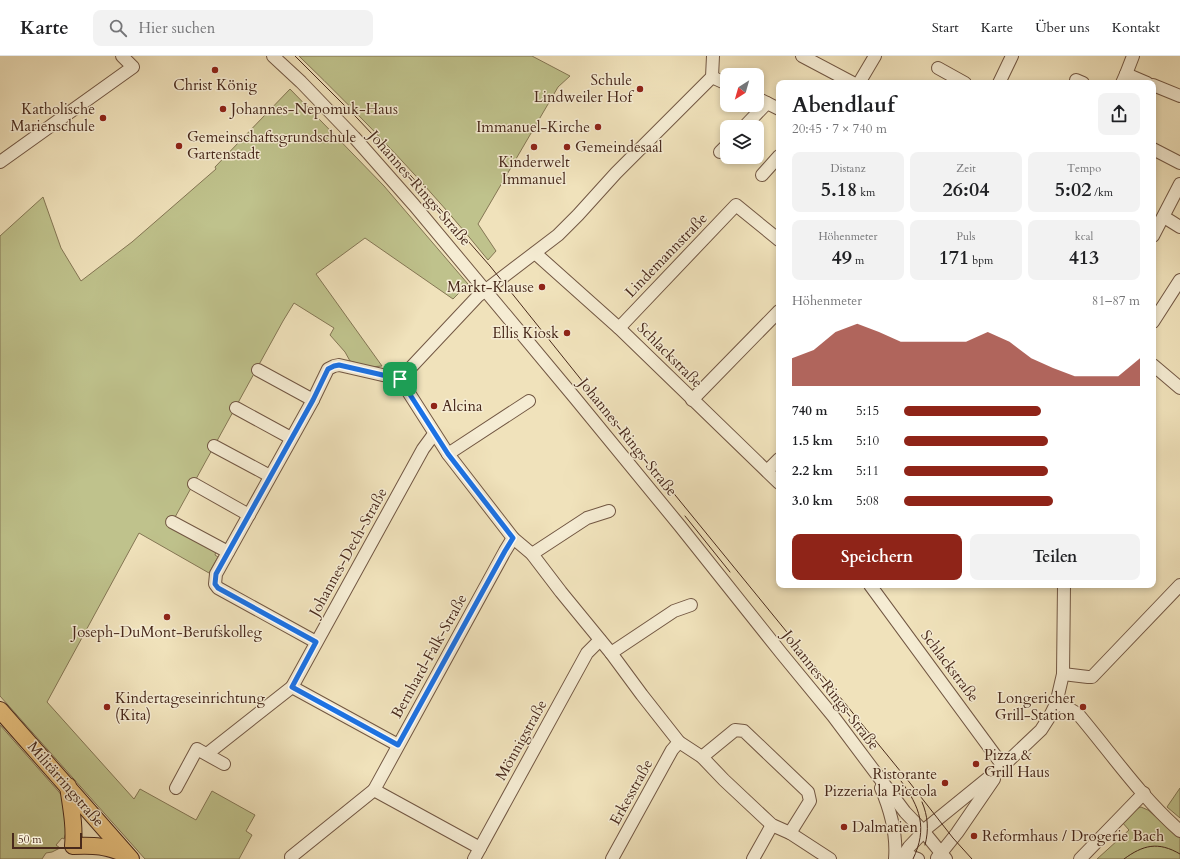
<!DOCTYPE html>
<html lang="de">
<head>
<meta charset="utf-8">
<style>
	:root { --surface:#fff; --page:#f2f2f2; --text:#202124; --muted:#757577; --line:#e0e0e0; --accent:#8f2418 }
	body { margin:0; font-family:Cardo,serif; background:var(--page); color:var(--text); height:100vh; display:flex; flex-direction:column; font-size:15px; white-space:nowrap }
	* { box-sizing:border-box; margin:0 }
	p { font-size:13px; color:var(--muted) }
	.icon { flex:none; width:22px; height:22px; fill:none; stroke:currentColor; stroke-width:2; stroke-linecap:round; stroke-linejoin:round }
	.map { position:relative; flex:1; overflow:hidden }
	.details { position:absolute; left:776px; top:24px; width:380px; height:508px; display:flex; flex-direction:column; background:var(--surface); border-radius:8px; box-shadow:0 2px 6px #0003 }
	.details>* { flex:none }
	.needle { width:26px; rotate:217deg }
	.controls { position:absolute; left:720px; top:12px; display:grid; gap:8px }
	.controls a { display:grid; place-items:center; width:44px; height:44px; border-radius:8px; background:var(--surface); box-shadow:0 2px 6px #0003; font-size:20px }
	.scale { position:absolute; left:12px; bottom:10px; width:70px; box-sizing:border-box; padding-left:4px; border:2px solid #48291b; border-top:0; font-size:11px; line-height:14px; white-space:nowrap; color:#48291b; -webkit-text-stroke:3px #f5ecd3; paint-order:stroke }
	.pin { position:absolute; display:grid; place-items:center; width:34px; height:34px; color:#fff; margin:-17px; border-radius:8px; box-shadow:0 2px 6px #0006 }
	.round { display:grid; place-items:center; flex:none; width:42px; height:42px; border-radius:8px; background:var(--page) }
	.headline { display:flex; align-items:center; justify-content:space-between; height:68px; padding:0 16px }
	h1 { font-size:22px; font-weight:700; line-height:30px }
	.figures { display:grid; grid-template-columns:repeat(3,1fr); gap:6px; height:68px; padding:4px 16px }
	.figures div { display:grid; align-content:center; border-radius:8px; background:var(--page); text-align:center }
	.figures b { font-size:20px; font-weight:700 }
	.figures small { font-size:11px; font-weight:400 }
	.figures p { font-size:11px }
	.chart { height:112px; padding:8px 16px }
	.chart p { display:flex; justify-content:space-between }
	.chart svg { width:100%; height:72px; margin-top:4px; fill:var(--accent); opacity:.7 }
	.action { display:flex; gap:8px; margin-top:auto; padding:8px 16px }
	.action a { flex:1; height:46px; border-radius:8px; background:var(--accent); color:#fff; font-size:16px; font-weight:700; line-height:46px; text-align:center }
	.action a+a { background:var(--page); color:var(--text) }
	ul { padding:0 16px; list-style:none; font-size:13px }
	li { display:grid; grid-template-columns:64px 48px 1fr; align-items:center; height:30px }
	li i { height:10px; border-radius:5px; background:var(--accent) }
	header { display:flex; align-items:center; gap:24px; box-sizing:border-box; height:56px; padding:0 20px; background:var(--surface); border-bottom:1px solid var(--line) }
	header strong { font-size:19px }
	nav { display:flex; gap:22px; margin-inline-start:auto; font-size:14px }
	.search { width:280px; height:36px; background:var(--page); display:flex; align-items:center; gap:10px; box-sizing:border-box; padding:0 14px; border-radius:8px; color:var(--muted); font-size:15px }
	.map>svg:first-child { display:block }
	.green { fill:#bfc28c; stroke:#847654 }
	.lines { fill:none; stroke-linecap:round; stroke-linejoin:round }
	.minor-casing { stroke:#725743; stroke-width:14 }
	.major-casing { stroke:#48291b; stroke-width:18 }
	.minor { stroke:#f5ecd3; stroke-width:12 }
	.major { stroke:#e8c17e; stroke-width:16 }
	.tram { stroke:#48291b; stroke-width:1 }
	.route-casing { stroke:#fff; stroke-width:8 }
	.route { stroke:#1a73e8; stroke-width:5 }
	.poi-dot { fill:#8f2418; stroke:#f5ecd3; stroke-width:1.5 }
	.labels { text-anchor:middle; stroke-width:3; stroke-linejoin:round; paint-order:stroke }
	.poi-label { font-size:15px; fill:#48291b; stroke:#f5ecd3; text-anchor:start }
	.street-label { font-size:15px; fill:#48291b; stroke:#f5ecd3 }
</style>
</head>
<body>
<header>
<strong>Karte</strong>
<div class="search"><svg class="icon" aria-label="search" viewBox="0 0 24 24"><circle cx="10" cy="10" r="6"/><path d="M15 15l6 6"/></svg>Hier suchen</div>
<nav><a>Start</a><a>Karte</a><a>Über uns</a><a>Kontakt</a></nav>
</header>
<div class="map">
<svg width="1180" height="803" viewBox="0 0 1180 803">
	<rect width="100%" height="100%" fill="#f0e2bb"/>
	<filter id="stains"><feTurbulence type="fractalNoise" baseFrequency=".005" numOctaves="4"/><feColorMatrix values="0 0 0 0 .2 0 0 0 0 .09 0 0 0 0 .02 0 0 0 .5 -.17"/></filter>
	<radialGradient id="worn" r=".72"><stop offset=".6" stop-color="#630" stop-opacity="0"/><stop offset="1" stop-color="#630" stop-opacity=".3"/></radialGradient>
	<g class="green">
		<path d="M299,0H532L570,20L558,31L478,168L496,195L488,204C430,132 366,65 299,0Z"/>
		<path d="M290,33L384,130L468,228L453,243L365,182L316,218L382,310L370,311L350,305L345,296L330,279L334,272L294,247L283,265L174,463L216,495L215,499L218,501L209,517L139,477L47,646L134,743L140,733L196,764L212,735L255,759L246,775L252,779L239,803H145L0,640V180L43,141L61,192L81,225L132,186L216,113L215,111Z"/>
		<path d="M0,669L59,736L64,743L66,776L64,783L62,782L56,789L60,792L52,796L46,797L42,803H0Z"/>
		<path d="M1180,732V762L1167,751Z"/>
		<path d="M1141,751L1148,754L1180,782V803H1097L1129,774L1121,765L1133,754Z"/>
	</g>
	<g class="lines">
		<defs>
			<g id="minor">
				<path d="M273,0L301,26L354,81L414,149L575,342L680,470L782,598L833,660L905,756L924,776L946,803"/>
				<path d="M802,0L853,27"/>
				<path d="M938,12L965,27"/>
				<path d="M1126,18L1133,0"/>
				<path d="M712,21L727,28"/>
				<path d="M1076,24L1083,27"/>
				<path d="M859,27L875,0"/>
				<path d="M999,27L1012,0"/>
				<path d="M1122,27L1126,18L1147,27"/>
				<path d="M1153,29L1180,40"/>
				<path d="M757,42L779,53"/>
				<path d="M744,71L767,47"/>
				<path d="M1153,93L1180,107"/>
				<path d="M720,96L727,89"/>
				<path d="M0,106L133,11L122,0"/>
				<path d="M762,119L779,100"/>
				<path d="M1164,161L1180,171"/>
				<path d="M1153,180L1180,128"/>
				<path d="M535,197L619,272L779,427"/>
				<path d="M1153,266L1180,224"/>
				<path d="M619,272L736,149L779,184"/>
				<path d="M1153,309L1180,332"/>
				<path d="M258,314L313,344"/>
				<path d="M400,323L448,398L513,482L532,498L561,536L611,597L642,639L679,686L702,701L724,724L772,769L790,777L830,803"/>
				<path d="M400,323L478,240L558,179L578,159L616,117L712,21L713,0"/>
				<path d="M692,344L779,255"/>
				<path d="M236,352L291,382"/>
				<path d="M214,390L270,420"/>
				<path d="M448,398L529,345"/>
				<path d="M767,415L779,403"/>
				<path d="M194,428L249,459"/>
				<path d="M172,466L228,496"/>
				<path d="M532,498L587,462L609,455"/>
				<path d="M870,529L1003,710"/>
				<path d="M316,586L218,532L215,528L216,518L313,344L328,313L334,310L339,309L400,323"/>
				<path d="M611,597L674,555L691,549"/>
				<path d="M1063,618L1088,621H1092L1180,529"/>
				<path d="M1056,648L1068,652L1078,658C1111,697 1141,741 1180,775"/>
				<path d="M398,689L292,631L423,393L434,378"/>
				<path d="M207,698L292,631"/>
				<path d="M702,701L735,674L744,675L808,736L810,745L790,777"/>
				<path d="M176,732L197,693L224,708"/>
				<path d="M881,732C890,753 897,779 895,803"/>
				<path d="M480,792L374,734L505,495L513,482"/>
				<path d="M291,801L374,734"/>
				<path d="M937,802L957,777L994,723"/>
				<path d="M474,803L587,597L600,584"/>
				<path d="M612,803L672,694L679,686"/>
				<path d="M753,803L772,769"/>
				<path d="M901,803L909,791L928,771L1003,710L1041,674L1050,660L1056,648L1063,618L1064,529"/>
				<path d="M901,803L910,800L918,803"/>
				<path d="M1080,803L1144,737"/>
			</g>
			<g id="major">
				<path d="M0,654L131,803"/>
				<path d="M68,730C71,751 75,770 73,790C97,789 104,790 126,798"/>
			</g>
		</defs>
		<use href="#minor" class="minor-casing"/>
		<use href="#major" class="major-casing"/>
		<use href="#minor" class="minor"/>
		<use href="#major" class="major"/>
		<g class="tram">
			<path d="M295,0L357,62L404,112L490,210L587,331L910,727L953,782L972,803"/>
			<path d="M685,460L730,516"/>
			<path d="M901,725C920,751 928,772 913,803"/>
			<path d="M922,746C928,760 929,774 925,789"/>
			<path d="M1124,803C1143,789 1158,785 1180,798"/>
		</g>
	</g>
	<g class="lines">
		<defs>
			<path id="route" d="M339,309L400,323L448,398L513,482L505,495L398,689L292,631L316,586L218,532L215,528L216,518L313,344L328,313L334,310Z"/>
		</defs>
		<use href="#route" class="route-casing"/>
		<use href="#route" class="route"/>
	</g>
	<g class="poi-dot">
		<circle cx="215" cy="14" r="4"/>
		<circle cx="640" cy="33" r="4"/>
		<circle cx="223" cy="53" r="4"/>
		<circle cx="103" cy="62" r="4"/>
		<circle cx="598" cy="71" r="4"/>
		<circle cx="179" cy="90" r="4"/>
		<circle cx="534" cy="91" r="4"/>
		<circle cx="567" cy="91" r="4"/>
		<circle cx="542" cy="231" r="4"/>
		<circle cx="567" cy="277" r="4"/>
		<circle cx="434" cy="350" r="4"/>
		<circle cx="167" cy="561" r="4"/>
		<circle cx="107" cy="651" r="4"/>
		<circle cx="1083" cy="651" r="4"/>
		<circle cx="976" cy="708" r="4"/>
		<circle cx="945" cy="727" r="4"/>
		<circle cx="844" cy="771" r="4"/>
		<circle cx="974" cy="780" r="4"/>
	</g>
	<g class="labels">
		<g class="poi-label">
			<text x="632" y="29" text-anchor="end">Schule<tspan x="632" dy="17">Lindweiler Hof</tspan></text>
			<text x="215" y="34" text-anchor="middle">Christ König</text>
			<text x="95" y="58" text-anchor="end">Katholische<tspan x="95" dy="17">Marienschule</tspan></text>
			<text x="231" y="58">Johannes-Nepomuk-Haus</text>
			<text x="590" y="76" text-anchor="end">Immanuel-Kirche</text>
			<text x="187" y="86">Gemeinschaftsgrundschule<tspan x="187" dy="17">Gartenstadt</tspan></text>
			<text x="575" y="96">Gemeindesaal</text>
			<text x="534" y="111" text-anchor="middle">Kinderwelt<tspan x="534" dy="17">Immanuel</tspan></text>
			<text x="534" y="236" text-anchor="end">Markt-Klause</text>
			<text x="559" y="282" text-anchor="end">Ellis Kiosk</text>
			<text x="442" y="355">Alcina</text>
			<text x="167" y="581" text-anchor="middle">Joseph-DuMont-Berufskolleg</text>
			<text x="115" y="647">Kindertageseinrichtung<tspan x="115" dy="17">(Kita)</tspan></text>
			<text x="1075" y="647" text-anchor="end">Longericher<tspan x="1075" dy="17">Grill-Station</tspan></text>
			<text x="984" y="704">Pizza &amp;<tspan x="984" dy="17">Grill Haus</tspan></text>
			<text x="937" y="723" text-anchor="end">Ristorante<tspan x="937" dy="17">Pizzeria la Piccola</tspan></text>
			<text x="852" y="776">Dalmatien</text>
			<text x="982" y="785">Reformhaus / Drogerie Bach</text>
		</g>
		<g class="street-label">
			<text transform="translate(420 132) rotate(49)" y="5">Johannes-Rings-Straße</text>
			<text transform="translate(666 199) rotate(-46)" y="5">Lindemannstraße</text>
			<text transform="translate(670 299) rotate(45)" y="5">Schlackstraße</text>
			<text transform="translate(628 381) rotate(51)" y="5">Johannes-Rings-Straße</text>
			<text transform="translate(348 496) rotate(-61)" y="5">Johannes-Dech-Straße</text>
			<text transform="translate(429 600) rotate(-61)" y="5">Bernhard-Falk-Straße</text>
			<text transform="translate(950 610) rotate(53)" y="5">Schlackstraße</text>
			<text transform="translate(831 634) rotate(52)" y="5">Johannes-Rings-Straße</text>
			<text transform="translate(521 684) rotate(-61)" y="5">Mönnigstraße</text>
			<text transform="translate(66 728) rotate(49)" y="5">Militärringstraße</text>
			<text transform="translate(631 736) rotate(-61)" y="5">Erkesstraße</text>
		</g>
	</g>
	<rect width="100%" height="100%" filter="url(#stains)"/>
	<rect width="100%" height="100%" fill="url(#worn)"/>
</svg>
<div class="controls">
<a><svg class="needle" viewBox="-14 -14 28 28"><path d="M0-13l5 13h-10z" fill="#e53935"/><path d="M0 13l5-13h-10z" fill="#757577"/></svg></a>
<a><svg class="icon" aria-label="layers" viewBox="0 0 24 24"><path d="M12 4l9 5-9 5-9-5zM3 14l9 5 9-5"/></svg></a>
</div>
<div class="scale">50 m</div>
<div class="pin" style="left:400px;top:323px;background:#1e9e55"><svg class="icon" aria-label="arrive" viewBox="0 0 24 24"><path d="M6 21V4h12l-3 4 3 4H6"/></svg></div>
<section class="details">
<div class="headline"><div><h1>Abendlauf</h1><p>20:45 · 7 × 740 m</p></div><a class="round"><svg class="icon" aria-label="share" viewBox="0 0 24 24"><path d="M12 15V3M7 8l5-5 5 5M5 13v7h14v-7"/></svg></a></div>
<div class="figures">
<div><p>Distanz</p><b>5.18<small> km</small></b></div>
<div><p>Zeit</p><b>26:04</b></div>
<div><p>Tempo</p><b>5:02<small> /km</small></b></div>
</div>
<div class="figures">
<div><p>Höhenmeter</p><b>49<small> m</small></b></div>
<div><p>Puls</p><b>171<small> bpm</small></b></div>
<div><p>kcal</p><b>413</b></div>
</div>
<div class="chart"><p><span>Höhenmeter</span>81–87 m</p>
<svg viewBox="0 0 160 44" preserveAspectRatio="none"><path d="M0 44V27L10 22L20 11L30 6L40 11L50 17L60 17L70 17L80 17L90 11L100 17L110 27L120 33L130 38L140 38L150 38L160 27V44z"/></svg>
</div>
<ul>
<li><b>740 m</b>5:15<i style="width:58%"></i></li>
<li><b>1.5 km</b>5:10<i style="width:61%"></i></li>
<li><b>2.2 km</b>5:11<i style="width:61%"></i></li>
<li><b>3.0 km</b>5:08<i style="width:63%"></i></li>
</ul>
<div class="action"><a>Speichern</a><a>Teilen</a></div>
</section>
</div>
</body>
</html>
